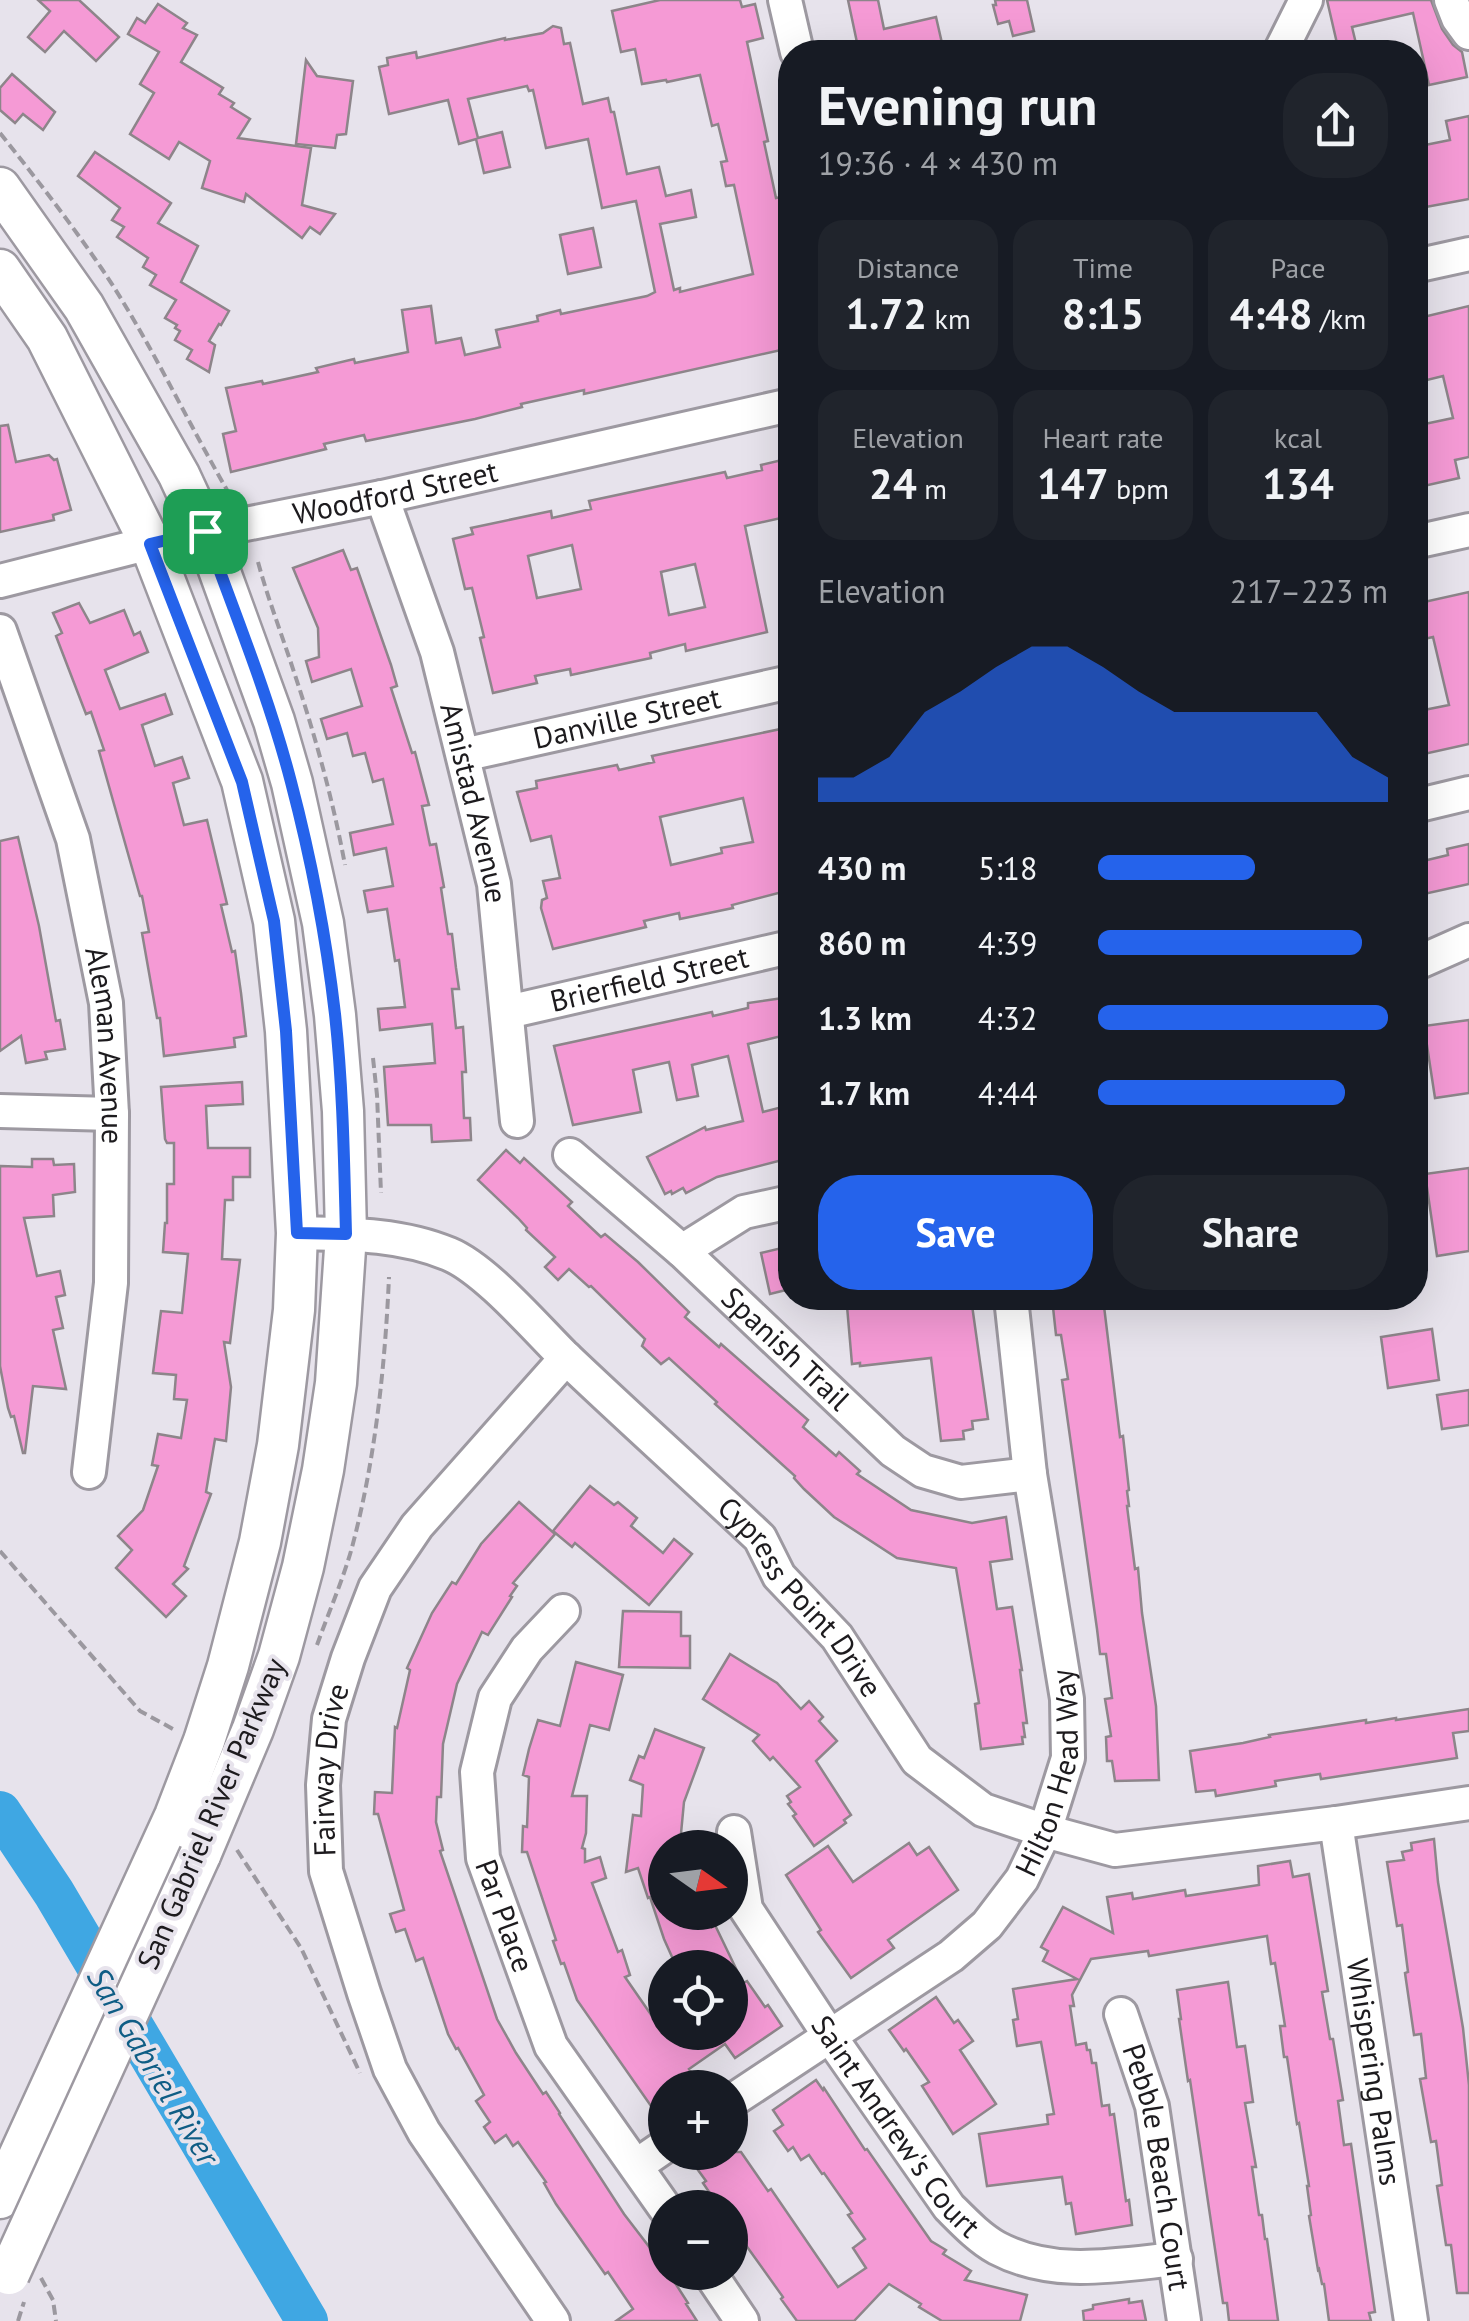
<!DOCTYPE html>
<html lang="en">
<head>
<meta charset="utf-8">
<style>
	:root { --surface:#171b24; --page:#20242c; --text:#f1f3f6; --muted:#9ea1a6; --accent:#2563eb }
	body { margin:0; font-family:"PT Sans",sans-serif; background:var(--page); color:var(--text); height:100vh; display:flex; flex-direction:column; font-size:38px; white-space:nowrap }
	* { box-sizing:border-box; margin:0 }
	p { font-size:32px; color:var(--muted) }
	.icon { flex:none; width:55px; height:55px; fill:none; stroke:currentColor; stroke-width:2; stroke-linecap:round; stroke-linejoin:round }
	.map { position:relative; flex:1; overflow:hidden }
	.sheet { position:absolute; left:778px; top:40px; width:650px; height:1270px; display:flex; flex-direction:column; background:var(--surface); border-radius:40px; box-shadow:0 10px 40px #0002 }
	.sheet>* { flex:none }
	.needle { width:65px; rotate:104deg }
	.tools { position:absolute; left:648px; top:1830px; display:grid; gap:20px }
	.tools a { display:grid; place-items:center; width:100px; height:100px; border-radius:50%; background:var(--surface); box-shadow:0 10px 40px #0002; font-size:50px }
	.pin { position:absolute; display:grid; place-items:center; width:85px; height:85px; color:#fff; margin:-42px; border-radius:20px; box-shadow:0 5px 15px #0006 }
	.round { display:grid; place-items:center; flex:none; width:105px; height:105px; border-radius:40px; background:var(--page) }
	.summary { display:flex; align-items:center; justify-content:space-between; height:170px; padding:0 40px }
	h1 { font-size:55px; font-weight:700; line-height:75px }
	.metrics { display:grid; grid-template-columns:repeat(3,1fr); gap:15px; height:170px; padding:10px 40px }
	.metrics div { display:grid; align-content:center; border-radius:25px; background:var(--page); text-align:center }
	.metrics b { font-size:42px; font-weight:700 }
	.metrics small { font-size:28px; font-weight:400 }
	.metrics p { font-size:28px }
	.chart { height:280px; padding:20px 40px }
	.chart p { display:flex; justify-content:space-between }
	.chart svg { width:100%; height:180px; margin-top:10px; fill:var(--accent); opacity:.7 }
	.cta { display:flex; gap:20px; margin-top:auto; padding:20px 40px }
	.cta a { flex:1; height:115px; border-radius:40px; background:var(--accent); color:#fff; font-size:40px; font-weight:700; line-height:115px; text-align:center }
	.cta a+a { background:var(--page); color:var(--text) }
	ul { padding:0 40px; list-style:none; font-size:32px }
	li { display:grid; grid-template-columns:160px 120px 1fr; align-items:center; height:75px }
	li i { height:25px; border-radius:12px; background:var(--accent) }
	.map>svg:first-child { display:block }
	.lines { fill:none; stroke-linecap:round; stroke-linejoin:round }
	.river { stroke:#3fa7e3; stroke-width:42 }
	.building { fill:#f59ad5; stroke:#8d858a; stroke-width:2.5; fill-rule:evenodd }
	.minor-casing { stroke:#9d99a1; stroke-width:38 }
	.major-casing { stroke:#9d99a1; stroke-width:45 }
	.path { stroke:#9b989f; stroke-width:4; stroke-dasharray:10 5; stroke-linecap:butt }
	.minor { stroke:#fff; stroke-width:32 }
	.major { stroke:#fff; stroke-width:40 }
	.major-bridge-casing { stroke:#9d99a1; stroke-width:45; stroke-linecap:butt }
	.major-bridge { stroke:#fff; stroke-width:40 }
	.route-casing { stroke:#fff; stroke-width:20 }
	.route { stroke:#2563eb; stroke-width:12 }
	.labels { text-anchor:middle; stroke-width:8; stroke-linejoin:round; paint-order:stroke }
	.street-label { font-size:30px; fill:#1d1b1e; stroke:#e7e3ec }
	.water-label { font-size:32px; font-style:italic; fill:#0f5d85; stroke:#e7e3ec }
</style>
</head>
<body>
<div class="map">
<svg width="1469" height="2321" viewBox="0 0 1469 2321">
	<rect width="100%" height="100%" fill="#e7e3ec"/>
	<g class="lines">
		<path class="river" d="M0,1812L54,1893L307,2321"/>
	</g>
	<g class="building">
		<path d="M38,0H79L119,37L96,61L64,31L45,52L28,37L50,11Z"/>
		<path d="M660,0H740L742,7L755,4L763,38L747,42L768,141L764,142L776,198L781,197L786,219L781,220L790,258V348L584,394V390L521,404L522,407L475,419L366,441L364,435L324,444L326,449L231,472L223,434L236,431L226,388L262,381L263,384L318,372L316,368L354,359L355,363L408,352L402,310L431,306L436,343L461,338L465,355L500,347L496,330L538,321L537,316L560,310L561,314L647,296L655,292L636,201L602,208L588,139L546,148L533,90L529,91L527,86L468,99L478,138L502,132L510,167L484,173L476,139L459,144L448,100L389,114L379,67L388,65L387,58L416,52L417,58L505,38V40L543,33L553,26L561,28L564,44L570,43L583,104L608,98L611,112H614L627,174L659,167L666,196L691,190L696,217L660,224L674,290L680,288V292L753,274L734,185L726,186L721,162L727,161L718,124L712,126L700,75L667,82L666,80L642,84L635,49L621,52L612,11Z"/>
		<path d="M848,0H878L884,29L936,17L944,52H919L918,46L886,52H859Z"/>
		<path d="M995,0H1027L1034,31L1013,36L1009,21L998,24L993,5H996Z"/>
		<path d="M1327,0H1431L1442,29L1453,45L1462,52L1467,77L1429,85L1413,13L1352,27L1358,52H1339Z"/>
		<path d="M158,4L187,23L183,28L197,35L181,62L223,88L219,94L234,103L231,107L250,119L238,138L311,148L302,205L335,214L320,234L310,227L302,238L246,194L244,202L202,188L210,161L179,142L169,159L130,134L154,93L140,84L159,52L128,34L137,18L145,23Z"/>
		<path d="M306,60L317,76L353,81L346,134L337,135L335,148L296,144Z"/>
		<path d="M12,74L55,112L43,130L23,114L15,123L0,110V88Z"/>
		<path d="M1469,116V199L1415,209V147L1450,140L1446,121Z"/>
		<path d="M95,152L171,203L158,223L198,246L181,282L229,311L221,325L219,324L209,341L215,345L209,372L187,359L192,350L175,340L180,331L175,328L177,325L165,318L176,300L150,285L156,275L143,267L148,258L117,237L124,227L112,220L120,208L78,176Z"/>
		<path d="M593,228L601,267L568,274L560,235Z"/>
		<path d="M1469,306V457L1455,460L1459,478L1415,488V426L1453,418L1443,376L1415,383V319Z"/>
		<path d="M8,425L16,462L49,455L54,460L57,459L71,510L53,515L54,520L0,532V426Z"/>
		<path d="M782,460L790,494V516L745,526L767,632L686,651L685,644L650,653L651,658L571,675L570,669L535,676L537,683L493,693L480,638L484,637L472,588L465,589L453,539L473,534L471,528L551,511L552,518L591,509L589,501L725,472L727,478L762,470L761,465ZM572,545L581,589L537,598L528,556ZM695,564L705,607L669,615L661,572Z"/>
		<path d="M343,550L351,570L357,568L391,665L397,686L391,688L412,753L415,752L429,805L422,806L430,845L436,844L444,887L441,888L448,934H452L456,968L459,989H452L456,1028L463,1027L466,1072H462L464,1118H470L471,1140L432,1142L431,1125H388L384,1067L435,1063L432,1024L380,1030L378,1009L405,1007L399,960L395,961L387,909L368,912L364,891L393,886L386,848L354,855L350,833L393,824L383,779L373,782L365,753L353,756L347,733L327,739L321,719L362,706L351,669L312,682L306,661L319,657L318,628L293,568Z"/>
		<path d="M1469,592V744L1415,756V723L1421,722L1419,711L1449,705L1433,637L1415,641V604Z"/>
		<path d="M79,603L90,623L124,610L134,635L140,632L148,652L105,670L120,709L165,694L172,714L142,725L155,766L182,757L189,778L173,783L184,825L207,820L227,904L221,905L232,952L235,951L241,993L246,1036L234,1038L235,1047L164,1056L160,1018H157L142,933L149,932L142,896H140L99,751L104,750L91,712L86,714L56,636L62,633L53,613Z"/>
		<path d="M790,727V808L786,809L790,829V836L786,837L790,855V890L732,905L733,908L680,919L679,913L644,921L646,927L553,949L541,908L542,900L547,898L543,881L560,878L551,836L531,841L517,792L537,788L536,781L617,765L619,770L654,762L652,756ZM743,798L753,842L721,848L722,853L671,865L660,817Z"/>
		<path d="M18,837L39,926L56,1021L60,1020L65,1049L45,1052L47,1059L26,1063L21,1036L0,1051V841Z"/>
		<path d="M1469,844V884L1415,896V863L1448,855L1447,849Z"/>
		<path d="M790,997V1034L748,1044L763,1112L790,1105V1158L717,1177L686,1193L683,1188L672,1194L671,1191L665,1194L647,1157L705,1127L706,1130L743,1121L728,1056L692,1065L698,1096L677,1100L669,1062L633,1070L641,1112L573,1125L554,1046L712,1012L713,1016L748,1008V1003Z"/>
		<path d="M1469,1020V1093L1435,1098L1424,1026Z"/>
		<path d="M242,1082L243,1104L206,1106L208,1148H250V1177H233V1200H225L222,1259L240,1260L230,1343L224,1342L231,1387L226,1441L215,1439L206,1492L211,1494L184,1566L188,1569L173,1584L186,1596L166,1617L116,1568L132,1550L118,1536L143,1510L158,1466L152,1465L158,1434L181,1438L187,1400L174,1399L176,1375L153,1373L161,1311L182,1313L188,1254L163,1252L165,1223H167V1184H174V1143H167L165,1139L161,1087Z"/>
		<path d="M506,1150L520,1163L524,1158L572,1202L568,1206L601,1237L605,1234L638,1262L689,1312L685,1317L719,1347L721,1344L808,1420L803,1427L836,1456L839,1452L860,1471L857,1474L911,1510L972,1523L1006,1517L1012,1559L990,1562L997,1609L1012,1607L1022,1670H1020L1027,1723H1023L1025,1737H1022L1023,1744L981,1749L975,1704L979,1703L956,1568L897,1558L834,1517L804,1489L794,1478L795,1476L715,1404L717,1402L669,1358L661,1364L642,1346L645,1339L591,1286L589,1287L569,1269L558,1280L545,1267L555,1257L526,1230L527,1228L518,1218L478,1180Z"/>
		<path d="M32,1159H53L54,1165L74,1164L75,1192L53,1195L54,1216L24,1218L37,1276L60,1271L65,1295L56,1297L63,1328L53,1330L66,1389L33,1386L25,1453H23L14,1416L11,1417L8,1408L0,1366V1166L32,1167Z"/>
		<path d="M1469,1168V1251L1437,1256L1425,1174Z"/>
		<path d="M790,1246V1289L770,1294L761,1253Z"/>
		<path d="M912,1298H971L988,1419L972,1421L973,1429L963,1431L964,1439L941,1441L931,1358L860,1366V1363L852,1364L847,1306Z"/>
		<path d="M1052,1298H1103L1120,1437L1123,1436L1129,1490L1127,1491L1129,1506H1127L1135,1569L1138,1568L1142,1613L1156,1706L1159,1780L1115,1781L1112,1761H1107L1106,1737L1111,1736L1105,1699L1112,1698L1106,1654H1100L1097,1629L1062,1380L1068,1379L1061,1335H1056Z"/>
		<path d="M1432,1329L1439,1380L1388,1388L1381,1337Z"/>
		<path d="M1469,1390V1425L1442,1429L1437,1395Z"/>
		<path d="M590,1486L614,1505L618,1502L637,1518L631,1526L663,1553L674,1539L692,1554L649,1605L575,1543L572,1547L553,1531Z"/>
		<path d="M519,1502L555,1534L513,1583L517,1586L510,1596L512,1597L488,1635L482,1632L457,1684L443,1744L441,1797H437L436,1822L443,1850L440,1851L497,2019L516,2053L543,2094L546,2092L560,2113L559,2114L624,2214L660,2261L665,2272H668L688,2303L686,2304L697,2321H616L633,2309L608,2272L605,2274L556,2204L544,2183L546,2182L518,2142L513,2146L506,2135L495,2143L484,2127L490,2122L476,2101L484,2095L458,2048L456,2049L448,2034L423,1958L416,1961L405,1929L396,1932L390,1914L404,1910L378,1814H374L375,1792L392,1793L395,1727L397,1728L410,1670L407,1668L432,1613L452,1582L456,1584L481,1544Z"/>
		<path d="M623,1611L681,1612V1636H690V1668L619,1667Z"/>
		<path d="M730,1654L777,1683L801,1709L809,1701L823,1717L819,1721L837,1741L816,1761L851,1815L844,1820L846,1823L814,1846L793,1816L796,1814L788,1804L791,1802L787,1796L800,1787L773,1757L770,1760L753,1741L759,1735L703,1699Z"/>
		<path d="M576,1662L623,1675L609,1730L590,1725L572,1796H587L586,1833L582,1848L585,1849V1862L600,1857L606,1878L592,1883L618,1952L622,1950L630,1975L625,1977L663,2032H730V1968H677L664,1939L650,1897L648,1898L638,1868L626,1872L633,1815L641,1816L643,1785L630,1780L639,1756L644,1758L655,1729L704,1748L684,1802L680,1844H676L675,1848H665V1912H707L712,1927L715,1925L743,1983L747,1981L765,2007L768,2005L782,2026L735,2058L725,2044L689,2069L702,2088H665V2126L577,2000L564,1963L561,1964L553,1941L556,1940L527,1852H522L523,1826L527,1827L529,1777L523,1775L529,1749L538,1720L560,1726Z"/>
		<path d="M1469,1709V1731L1453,1733L1457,1758L1321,1779L1320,1774L1275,1781L1276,1786L1216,1796L1215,1790L1196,1792L1190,1751L1243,1743L1270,1737L1269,1735L1308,1729L1366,1720V1723L1396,1718V1720Z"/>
		<path d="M1434,1839L1438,1882L1463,2028L1469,2085V2293H1457L1451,2245H1446L1437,2186L1442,2185L1436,2141L1431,2142L1420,2079L1426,2078L1421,2034L1414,2035L1405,1973L1408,1972L1402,1925L1397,1926L1387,1862L1404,1860L1402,1852L1412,1850L1411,1843Z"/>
		<path d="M909,1843L917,1855L929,1847L958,1890L888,1940L894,1948L851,1978L818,1932L821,1930L786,1875L828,1846L853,1882Z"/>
		<path d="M1290,1861L1293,1877L1309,1874L1328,1991L1322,1992L1330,2039H1333L1343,2100L1338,2101L1344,2145L1351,2144L1375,2312L1369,2313L1371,2321H1329L1324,2284H1322L1319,2269L1318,2270L1309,2216L1311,2215L1307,2186H1309L1299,2123L1297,2124L1287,2057H1284L1280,2026H1285L1275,1963L1271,1964L1267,1936L1149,1956L1148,1951L1091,1959L1072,1995L1074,2006H1070L1076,2045L1086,2043L1087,2050H1090L1092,2063H1096L1102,2106L1109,2105L1110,2115L1114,2114L1126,2201L1129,2200L1132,2225L1076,2234L1071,2203L1066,2204L1062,2177L987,2186L979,2134L1048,2124L1047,2115L1054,2114L1041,2042L1017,2046L1013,2020L1018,2019L1013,1989L1077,1979L1043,1961L1048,1951L1041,1947L1063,1907L1113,1933L1107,1897L1132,1893L1133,1899L1185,1890L1186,1896L1259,1885L1258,1866Z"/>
		<path d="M1228,1982L1237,2047L1245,2046L1253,2102L1245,2103L1256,2167H1252L1259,2215H1262L1265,2239H1267L1278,2320L1276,2321H1229L1227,2303H1223L1190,2080L1188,2081L1179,2019H1181L1177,1990Z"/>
		<path d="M936,1997L954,2023L958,2020L973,2041L960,2050L996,2104L953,2134L922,2086L929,2082L906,2049L904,2051L889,2030Z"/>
		<path d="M816,2080L823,2090L824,2088L865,2150L867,2149L931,2241L946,2250L943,2254L971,2271L965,2280L1027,2295L1020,2321H942L919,2307L921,2304L889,2284L854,2321H797L781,2299L783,2297L730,2223V2208H720L703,2183L706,2181L698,2170L701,2168L697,2162L711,2152H741L768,2191L771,2189L838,2287L866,2268L853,2248L865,2239L848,2215L852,2213L824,2173L822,2174L809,2155L801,2160L793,2147L788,2151L774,2131L783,2125L773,2110Z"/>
		<path d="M1129,2299V2303L1142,2301L1146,2321H1084L1083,2311L1093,2309V2305Z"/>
	</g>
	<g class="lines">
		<defs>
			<g id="minor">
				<path d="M785,0L797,52"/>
				<path d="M1451,0L1458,18L1469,33"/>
				<path d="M1280,52L1306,0"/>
				<path d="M1415,266L1469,254"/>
				<path id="s1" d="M382,497L437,652L494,884L517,1121"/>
				<path d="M1415,542L1469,530"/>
				<path id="s2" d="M0,581L150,543L382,497L790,405"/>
				<path id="s3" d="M0,631L73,839L106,1003L112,1114L111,1283L89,1472"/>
				<path id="s4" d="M463,755L790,682"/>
				<path d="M1415,806L1469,793"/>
				<path d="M1415,964L1469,940"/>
				<path id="s5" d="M508,1012L790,947"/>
				<path d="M0,1111L112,1114"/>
				<path id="s6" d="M570,1155L682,1251L893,1451L923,1471L961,1482L1030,1474"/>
				<path id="s7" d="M297,1233C348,1234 402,1234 449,1254C485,1269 534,1326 563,1355C628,1417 695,1477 760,1538L779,1576L837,1637L917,1760L983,1810L1045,1831L1115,1850L1336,1823L1469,1803"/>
				<path d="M682,1251L744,1212L790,1202"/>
				<path id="s8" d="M563,1611L527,1649L495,1698L477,1772L483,1858L551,2046L665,2208"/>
				<path id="s9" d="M1336,1823L1411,2321"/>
				<path id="s10" d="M734,1832L746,1909L829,2035L949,2207C964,2222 979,2238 997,2248C1054,2278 1116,2265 1176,2259"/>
				<path id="s11" d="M1121,2014L1152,2106L1184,2321"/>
				<path id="s12" d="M730,2102L951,1956L987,1925L1022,1879L1045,1831L1068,1758L1067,1699L1030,1474L1011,1298"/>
				<path d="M636,2166L665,2146"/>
				<path d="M709,2272L742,2321"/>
				<path id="s13" d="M553,2321L424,2132L390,2069L364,1993L326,1871L323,1785L329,1719L348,1658L375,1588L417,1526L566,1358"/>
			</g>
			<g id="major">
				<path d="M0,188L84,307L179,475L205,531L274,721L292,783L323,923L335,1015L343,1111L346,1234L336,1383L323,1470L303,1567L279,1656L253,1729L200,1855"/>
				<path d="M0,270L47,338L150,543L242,781L274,921L286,1031L297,1233L294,1310L278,1445L260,1542L228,1666L204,1741L175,1816L0,2198"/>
			</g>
		</defs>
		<use href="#minor" class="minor-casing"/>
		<use href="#major" class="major-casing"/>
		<g class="path">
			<path d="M0,133C35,177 70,222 102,269C149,339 185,417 227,490"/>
			<path d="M258,562C268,599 282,635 294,672C315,735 333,800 345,865"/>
			<path d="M373,1058L377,1095L381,1193"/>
			<path d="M0,1551L140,1711L173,1729"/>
			<path d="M317,1645C328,1614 342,1582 351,1551C375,1463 385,1367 389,1277"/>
			<path d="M237,1850L301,1948L360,2073"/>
			<path d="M41,2278L53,2300L56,2321"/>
			<path d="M18,2321L24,2302"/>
		</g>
		<use href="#minor" class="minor"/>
		<use href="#major" class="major"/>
		<defs>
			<path id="major-bridge" d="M9,2274L200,1855"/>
		</defs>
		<use href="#major-bridge" class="major-bridge-casing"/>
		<use href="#major-bridge" class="major-bridge"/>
	</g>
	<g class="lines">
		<defs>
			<path id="route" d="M205,531C235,614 269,697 291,782C311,858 326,936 335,1014C343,1087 344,1160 346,1234L297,1233L286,1031L274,921L242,782L150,544Z"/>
		</defs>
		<use href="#route" class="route-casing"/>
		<use href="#route" class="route"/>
	</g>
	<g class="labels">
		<g class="street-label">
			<text dy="10" stroke="none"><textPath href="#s2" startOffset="405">Woodford Street</textPath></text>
			<text dy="10" stroke="none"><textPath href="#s4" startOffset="168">Danville Street</textPath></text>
			<text dy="10" stroke="none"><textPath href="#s1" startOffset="320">Amistad Avenue</textPath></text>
			<text dy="10" stroke="none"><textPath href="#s5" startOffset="145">Brierfield Street</textPath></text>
			<text dy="10" stroke="none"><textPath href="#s3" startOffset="430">Aleman Avenue</textPath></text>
			<text dy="10" stroke="none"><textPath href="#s6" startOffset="290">Spanish Trail</textPath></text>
			<text dy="10" stroke="none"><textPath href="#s7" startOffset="648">Cypress Point Drive</textPath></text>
			<text dy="10" stroke="none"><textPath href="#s13" startOffset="610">Fairway Drive</textPath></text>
			<text dy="10" stroke="none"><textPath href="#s12" startOffset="482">Hilton Head Way</textPath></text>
			<text transform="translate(212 1814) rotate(-67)" y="10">San Gabriel River Parkway</text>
			<text dy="10" stroke="none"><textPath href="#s8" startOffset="335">Par Place</textPath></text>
			<text dy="10" stroke="none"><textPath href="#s9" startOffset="252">Whispering Palms</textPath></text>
			<text dy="10" stroke="none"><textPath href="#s10" startOffset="342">Saint Andrew's Court</textPath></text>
			<text dy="10" stroke="none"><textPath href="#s11" startOffset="158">Pebble Beach Court</textPath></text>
		</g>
		<g class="water-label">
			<text transform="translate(153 2066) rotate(59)" y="11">San Gabriel River</text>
		</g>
	</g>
</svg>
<div class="tools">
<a><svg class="needle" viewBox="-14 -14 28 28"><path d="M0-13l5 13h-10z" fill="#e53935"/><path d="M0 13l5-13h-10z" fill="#9ea1a6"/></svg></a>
<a><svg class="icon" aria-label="locate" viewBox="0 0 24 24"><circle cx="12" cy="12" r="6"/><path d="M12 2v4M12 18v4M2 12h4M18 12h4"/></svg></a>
<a>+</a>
<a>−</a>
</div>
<div class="pin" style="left:205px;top:531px;background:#1e9e55"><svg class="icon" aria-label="arrive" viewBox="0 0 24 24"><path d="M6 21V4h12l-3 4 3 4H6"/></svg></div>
<section class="sheet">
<div class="summary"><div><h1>Evening run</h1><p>19:36 · 4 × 430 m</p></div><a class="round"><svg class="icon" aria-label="share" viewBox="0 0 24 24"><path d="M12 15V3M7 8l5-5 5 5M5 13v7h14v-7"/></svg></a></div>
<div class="metrics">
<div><p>Distance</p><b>1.72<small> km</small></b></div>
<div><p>Time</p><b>8:15</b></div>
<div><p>Pace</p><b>4:48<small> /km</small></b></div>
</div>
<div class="metrics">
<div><p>Elevation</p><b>24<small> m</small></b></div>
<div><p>Heart rate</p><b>147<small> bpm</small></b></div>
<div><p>kcal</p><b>134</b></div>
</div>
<div class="chart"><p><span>Elevation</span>217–223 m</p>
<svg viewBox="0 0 160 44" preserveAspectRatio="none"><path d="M0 44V38L10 38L20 33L30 22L40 17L50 11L60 6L70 6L80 11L90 17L100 22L110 22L120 22L130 22L140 22L150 33L160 38V44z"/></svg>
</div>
<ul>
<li><b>430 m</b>5:18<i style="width:54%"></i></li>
<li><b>860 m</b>4:39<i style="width:91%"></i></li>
<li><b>1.3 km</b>4:32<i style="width:100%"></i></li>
<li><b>1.7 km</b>4:44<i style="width:85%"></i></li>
</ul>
<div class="cta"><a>Save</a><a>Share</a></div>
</section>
</div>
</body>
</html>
